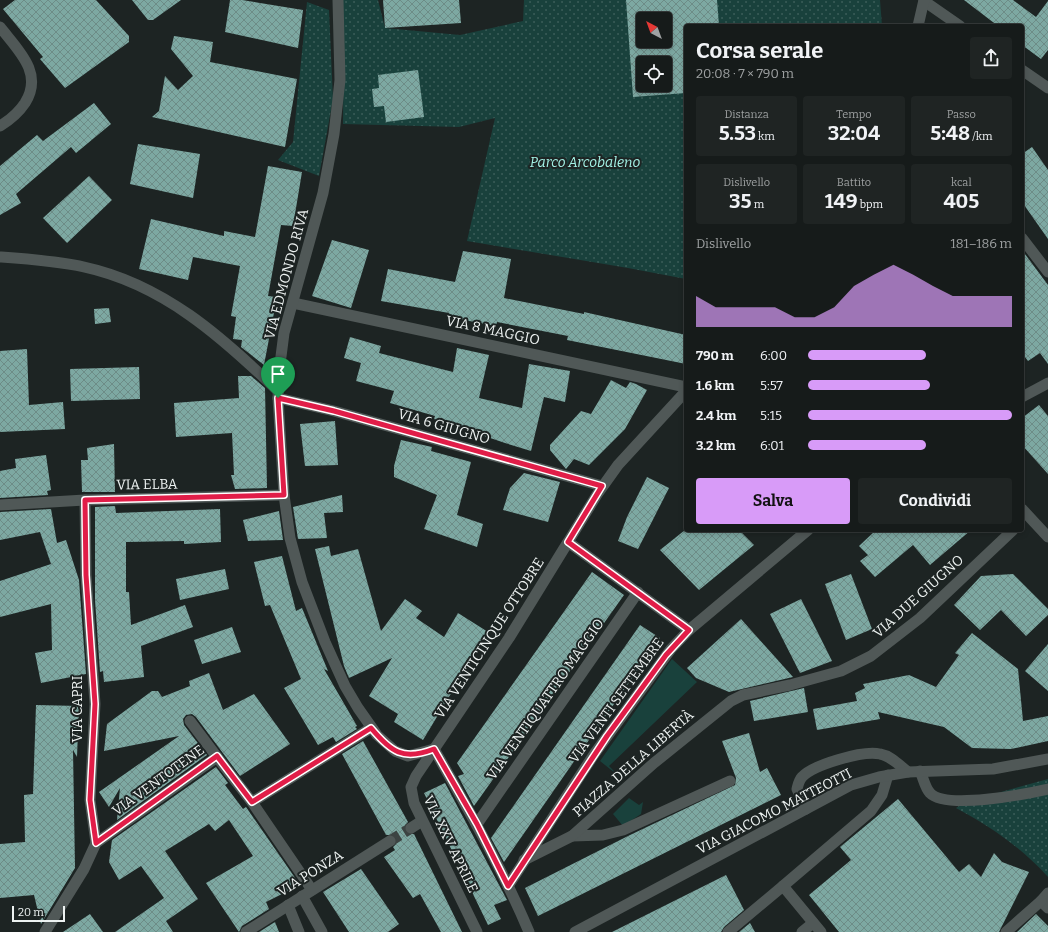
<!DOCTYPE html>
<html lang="it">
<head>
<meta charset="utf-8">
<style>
	:root { --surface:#161b1a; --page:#1f2423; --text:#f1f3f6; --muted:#9ea1a2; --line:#353939; --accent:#d89bf8 }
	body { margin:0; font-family:Bitter,serif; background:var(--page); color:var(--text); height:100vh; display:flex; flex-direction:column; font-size:15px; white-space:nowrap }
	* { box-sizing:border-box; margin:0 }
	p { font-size:13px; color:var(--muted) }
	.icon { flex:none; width:22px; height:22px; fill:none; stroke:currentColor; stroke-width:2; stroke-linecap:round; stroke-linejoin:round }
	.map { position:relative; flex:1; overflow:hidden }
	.panel { position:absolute; left:684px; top:24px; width:340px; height:508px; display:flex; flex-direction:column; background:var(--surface); border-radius:4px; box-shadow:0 2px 6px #0003,0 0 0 1px var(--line) }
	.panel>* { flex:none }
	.needle { width:26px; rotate:319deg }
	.controls { position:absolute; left:636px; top:12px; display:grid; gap:8px }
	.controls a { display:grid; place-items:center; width:36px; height:36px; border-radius:4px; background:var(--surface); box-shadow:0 2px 6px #0003,0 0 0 1px var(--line); font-size:20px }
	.scale { position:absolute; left:12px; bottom:10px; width:53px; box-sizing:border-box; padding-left:4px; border:2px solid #edf2f1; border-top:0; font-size:11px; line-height:14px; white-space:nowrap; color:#edf2f1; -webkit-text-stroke:3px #1d2423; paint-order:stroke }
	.pin { position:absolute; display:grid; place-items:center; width:34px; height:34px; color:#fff; margin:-41px -17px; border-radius:50% 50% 50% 0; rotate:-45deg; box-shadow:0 0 4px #0007 }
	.pin .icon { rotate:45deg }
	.round { display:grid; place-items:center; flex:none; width:42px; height:42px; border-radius:4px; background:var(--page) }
	.overview { display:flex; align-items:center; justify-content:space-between; height:68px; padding:0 12px }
	h1 { font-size:22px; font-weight:700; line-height:30px }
	.metrics { display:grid; grid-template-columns:repeat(3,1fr); gap:6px; height:68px; padding:4px 12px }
	.metrics div { display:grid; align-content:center; border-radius:4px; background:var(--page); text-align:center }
	.metrics b { font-size:20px; font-weight:700 }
	.metrics small { font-size:11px; font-weight:400 }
	.metrics p { font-size:11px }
	.chart { height:112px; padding:8px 12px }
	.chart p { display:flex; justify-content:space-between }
	.chart svg { width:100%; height:72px; margin-top:4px; fill:var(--accent); opacity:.7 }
	.cta { display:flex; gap:8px; margin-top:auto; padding:8px 12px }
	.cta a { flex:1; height:46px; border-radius:4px; background:var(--accent); color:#111; font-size:16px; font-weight:700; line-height:46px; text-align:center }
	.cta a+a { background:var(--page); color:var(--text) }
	ul { padding:0 12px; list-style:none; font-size:13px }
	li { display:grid; grid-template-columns:64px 48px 1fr; align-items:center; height:30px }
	li i { height:10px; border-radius:5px; background:var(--accent) }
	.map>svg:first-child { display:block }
	.green { fill:#19413c }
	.park { fill:url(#park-dots); fill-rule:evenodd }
	.building { fill:url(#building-cross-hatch); fill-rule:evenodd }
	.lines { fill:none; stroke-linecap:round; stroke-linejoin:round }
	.minor-tunnel { stroke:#3c4342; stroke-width:11; stroke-dasharray:11 5.5; stroke-linecap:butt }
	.pedestrian { stroke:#505857; stroke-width:11 }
	.minor { stroke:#505857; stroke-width:11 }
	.tertiary { stroke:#505857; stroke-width:11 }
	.secondary { stroke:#505857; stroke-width:11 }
	.route-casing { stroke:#fff; stroke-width:8 }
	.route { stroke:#e11d48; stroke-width:5 }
	.labels { text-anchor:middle; stroke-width:4; stroke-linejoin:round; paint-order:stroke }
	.park-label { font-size:14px; font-style:italic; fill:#a3f1e5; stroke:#1d2423 }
	.street-label { font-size:14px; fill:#edf2f1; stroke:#1d2423 }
</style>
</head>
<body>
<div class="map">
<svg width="1048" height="932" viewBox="0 0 1048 932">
	<defs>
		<pattern id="park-dots" width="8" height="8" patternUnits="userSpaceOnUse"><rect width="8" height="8" fill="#19413c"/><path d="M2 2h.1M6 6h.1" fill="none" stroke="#3b5d59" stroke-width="1.8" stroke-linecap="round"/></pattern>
		<pattern id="building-cross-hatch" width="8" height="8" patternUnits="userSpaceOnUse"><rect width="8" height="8" fill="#7da8a2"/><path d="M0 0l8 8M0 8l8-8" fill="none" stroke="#6d8c87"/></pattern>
	</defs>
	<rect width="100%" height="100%" fill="#1d2423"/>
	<g class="green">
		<path d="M672,659L697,682L609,766L620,777L600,761Z"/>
		<path d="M629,798L639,805L643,802L641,814L623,826L613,814Z"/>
	</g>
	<g class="park">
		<path d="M340,0H378L385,28L460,35L523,21L524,0H880L882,26H686V279L628,268L467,241L495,118L459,127L343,124L344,25ZM643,19H665V41H643ZM643,63H665V85H643Z"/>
		<path d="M307,2L329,10L333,99L319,176L278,160L293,142Z"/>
		<path d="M1048,779V877C1022,848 990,826 956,808L965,802Z"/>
	</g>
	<g class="building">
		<path d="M15,0H96L129,36V42L65,88L40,59L43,57L3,9Z"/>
		<path d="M132,0H181L153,20H148Z"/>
		<path d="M230,0H242L303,10L298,48L225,32Z"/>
		<path d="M383,0H459L461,23L385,28Z"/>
		<path d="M626,0H717L719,26H686V93L633,97ZM643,19H665V41H643ZM643,63H665V85H643Z"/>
		<path d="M964,0H1013L1036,17L1048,1V50L1041,59L1022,45V26H998Z"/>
		<path d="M174,36L213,42L210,62L297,79L285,147L152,117L159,111L165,76L178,90L193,76L171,49Z"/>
		<path d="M418,70L424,117L386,122L384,106L374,107L372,89L379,88L378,75Z"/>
		<path d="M94,103L111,124L76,153L71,147L16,194L21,203L0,215V166L37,135L43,141Z"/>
		<path d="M138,144L200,154L193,198L130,184Z"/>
		<path d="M1032,147L1048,170V239L1022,202V154Z"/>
		<path d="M268,166L302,172L293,226L281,225L268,296L277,297L264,365L241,347L242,340L233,339L236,317L231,316L240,266L193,257L188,280L139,269L151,219L224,236V231L255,237Z"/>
		<path d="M89,176L112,200L67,243L43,218Z"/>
		<path d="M332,240L369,250L351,308L312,296Z"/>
		<path d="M1022,250L1048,285V364L1040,353L1028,361L1022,353Z"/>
		<path d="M463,251L511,259L504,298L584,314V312L686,335V364L567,340L568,336L497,322L496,326L448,317L449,313L381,301L388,269L455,282Z"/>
		<path d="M109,308L111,322L95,324L94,309Z"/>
		<path d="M350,337L381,346L379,353L453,372L457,348L489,355L479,398L522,408L529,364L570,371L565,402L544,397L531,451L505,443L434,419L435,416L390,403L394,391L356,381L361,363L344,358Z"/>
		<path d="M27,349L29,405L63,402L65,429L0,432V351Z"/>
		<path d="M139,367L140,399L71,401L70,369Z"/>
		<path d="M238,376H251L265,388L267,488L235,489L231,475H234L232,433L176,437L174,403L239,398Z"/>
		<path d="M611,380L626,388L630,382L636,384L647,390L625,429L589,465L574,459L566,469L550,450V445L581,411L591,414Z"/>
		<path d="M1039,405L1048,416V474L1022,445V418Z"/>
		<path d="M335,421L338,465L305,466L300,424Z"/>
		<path d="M401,440L432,447L431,451L471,462L457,515L483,524L477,547L424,529L437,495L394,477V466Z"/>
		<path d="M114,444L115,492H82L81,460H88L87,448Z"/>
		<path d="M46,455L51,490L47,491L48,495L0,498V471L16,468L15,459Z"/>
		<path d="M524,473L560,482L548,522L503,510L510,488Z"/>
		<path d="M647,477L669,488L638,549L618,541L627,517Z"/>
		<path d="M342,495L343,512L324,513L327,538L298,539L293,507Z"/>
		<path d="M115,506L116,513L220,509L221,542L184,544V541L126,542V592H129L131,625L185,605L193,627L141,646L144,677L104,682L103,671L100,672L95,600V507Z"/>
		<path d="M51,509L57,543L66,540L79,580L86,674L41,683L35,653L52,650L51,604L0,617V581L51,564L40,532L0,540V512Z"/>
		<path d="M279,511L283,540L248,541L243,520Z"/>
		<path d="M685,530H739L754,545L699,590L660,550Z"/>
		<path d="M876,530H971L930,565L913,545L875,577L860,561L868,555L859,546Z"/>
		<path d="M329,546L331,556L358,549L381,631L405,599L422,611L416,618L444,637L458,613L488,632L423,740L394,722L398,714L369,696L392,658L349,678L344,666L315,549Z"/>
		<path d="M282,556L296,611L302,608L328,671L324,669L357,726L355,727L357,729L336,742L333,737L318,745L284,688L301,679L270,605L265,606L254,562Z"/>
		<path d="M225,569L229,589L180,600L176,579Z"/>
		<path d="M592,572L624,595L474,806L458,776L464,774L457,763Z"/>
		<path d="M851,574L872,629L846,640L825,584Z"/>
		<path d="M1013,574L1048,609V615L1026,636L1001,610L980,630L954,605L981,576Z"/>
		<path d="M801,599L832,661L800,673L770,614Z"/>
		<path d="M741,619L793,677L729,692L696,678L687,668Z"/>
		<path d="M640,625L660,638L504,862L491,838Z"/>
		<path d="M232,627L241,652L202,664L194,640Z"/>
		<path d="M972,633L1018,669L1023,721L1048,716V741L1011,749L972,748L944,727L878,712L880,719L817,730L813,709L857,701L855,693L865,688L863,684L909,675L936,687L959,655L955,653Z"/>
		<path d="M1048,644V691L1025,671Z"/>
		<path d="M209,673L223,710L254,694L290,744L240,776L196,717L192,714L186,715L183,719L184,725L207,755L117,820L120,788L109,807L99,792L179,736L104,751L107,724L152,691H158L162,697L190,686L189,681Z"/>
		<path d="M804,688L808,712L754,721L750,701Z"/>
		<path d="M36,705L79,706L77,757L73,750L75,868L41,924L34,895L0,898V844L25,842L24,795L33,794Z"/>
		<path d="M749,733L760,772L767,768L781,795L538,916L525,888L628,836L735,785L736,778L722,741Z"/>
		<path d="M363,741L408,822L405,825V831L408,834H414L462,932H441L420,894L413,898L384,857L395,850L393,847L396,844V838L393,835H386L342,754Z"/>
		<path d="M216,767L228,783L225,785L243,809L246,807L300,885L266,902L269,909L242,926L239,932L206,883L253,856L229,820L215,831L209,824L165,851L198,899L166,921L173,932H115L164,898L141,866L119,880L109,862L112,840Z"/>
		<path d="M445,783L507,900L494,905L501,919L488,925L424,793Z"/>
		<path d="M898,799L959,872L969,864L981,877L994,853L1002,862L1029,872L999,932H839L809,895L851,860L840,847Z"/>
		<path d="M361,869L399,924L388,932H349L323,892Z"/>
		<path d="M726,875L744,910L724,927L721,932H612Z"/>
		<path d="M90,914L103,932H63Z"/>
		<path d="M1036,914L1048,926V932H1017Z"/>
		<path d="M275,922L279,932H259Z"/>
		<path d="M750,923L755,932H739Z"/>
	</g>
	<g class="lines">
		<path class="minor-tunnel" d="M390,841L411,828"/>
		<path class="pedestrian" d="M728,932L783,886"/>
		<g class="minor">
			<path d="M924,1L960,26"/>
			<path d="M0,27C18,50 44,73 25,103C19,112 10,120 0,126"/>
			<path d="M1022,70L1048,88"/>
			<path d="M1022,238L1048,272"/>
			<path d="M0,257C28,259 57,261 84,267C163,284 222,337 278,391"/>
			<path d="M293,303L686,387"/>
			<path d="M278,398L334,411L602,486"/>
			<path d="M0,505L85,500"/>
			<path d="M1022,509L1048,537"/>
			<path d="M190,721L217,757"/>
			<path d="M920,771C923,777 925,788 930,793C946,810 1026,794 1048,789"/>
			<path d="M252,802L371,728"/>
			<path d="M806,809L797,789C798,785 799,780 802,777C813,765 863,750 880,754C891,756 899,765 908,772"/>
			<path d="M477,824L638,592"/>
			<path d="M411,828L422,821"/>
			<path d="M572,836L603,835L623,830L730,781"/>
			<path d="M96,843L90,800L95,704L86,575L85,500L284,495"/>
			<path d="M524,860L572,836L654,763L731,701L743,695L790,685L841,671L871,656L920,618L1013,530"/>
			<path d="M1048,893L1041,901L1048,908"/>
			<path d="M302,896L322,932"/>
			<path d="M288,905L299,932"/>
			<path d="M45,932L84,869L96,843L217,757L252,802L312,890"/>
			<path d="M246,932L390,841"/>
			<path d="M802,932L813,923"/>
			<path d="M821,932L783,886L871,811L882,795L888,775"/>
			<path d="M1006,932L1041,901"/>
		</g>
		<g class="tertiary">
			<path d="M338,0L340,80L334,134L323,193L284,333L279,372L278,398L284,495L290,538L302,582L325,642L345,686L358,708L377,735L395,751L408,756L434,749"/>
			<path d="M918,26L924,0"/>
			<path d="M568,542L598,493L618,465L686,391"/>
		</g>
		<g class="secondary">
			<path d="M1022,397L1048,383"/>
			<path d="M434,749C468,809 502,868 529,932"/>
			<path d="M508,886L595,753L671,649L689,630L808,530"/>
			<path d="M477,932L414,803L411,787L416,776L509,638L568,542L689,630"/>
			<path d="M575,932L851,785L879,777L908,772L993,769L1048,759"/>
		</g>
	</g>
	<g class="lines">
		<defs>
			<path id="route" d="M278,398L334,411L602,486L568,542L689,630L666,655L607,736L508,886L477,824L434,749C403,761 391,752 371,728L252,802L217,756L96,843L90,800L95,704L86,575L85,500L284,495Z"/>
		</defs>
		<use href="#route" class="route-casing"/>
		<use href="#route" class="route"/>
	</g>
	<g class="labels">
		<g class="park-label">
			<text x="585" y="167">Parco Arcobaleno</text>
		</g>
		<g class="street-label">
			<text transform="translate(286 274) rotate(-75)" y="5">VIA EDMONDO RIVA</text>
			<text transform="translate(493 330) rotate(12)" y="5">VIA 8 MAGGIO</text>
			<text transform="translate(444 426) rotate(16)" y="5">VIA 6 GIUGNO</text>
			<text transform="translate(147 484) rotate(-1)" y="5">VIA ELBA</text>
			<text transform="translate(918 596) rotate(-42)" y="5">VIA DUE GIUGNO</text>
			<text transform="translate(489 638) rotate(-57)" y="5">VIA VENTICINQUE OTTOBRE</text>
			<text transform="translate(545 699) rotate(-55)" y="5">VIA VENTIQUATTRO MAGGIO</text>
			<text transform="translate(616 700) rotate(-54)" y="5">VIA VENTI SETTEMBRE</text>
			<text transform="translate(77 709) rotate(-90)" y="5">VIA CAPRI</text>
			<text transform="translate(633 763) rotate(-41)" y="5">PIAZZA DELLA LIBERTÀ</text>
			<text transform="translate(158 780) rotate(-36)" y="5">VIA VENTOTENE</text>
			<text transform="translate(774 811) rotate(-27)" y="5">VIA GIACOMO MATTEOTTI</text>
			<text transform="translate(451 844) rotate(64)" y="5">VIA XXV APRILE</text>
			<text transform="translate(310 873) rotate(-32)" y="5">VIA PONZA</text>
		</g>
	</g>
</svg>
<div class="controls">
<a><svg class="needle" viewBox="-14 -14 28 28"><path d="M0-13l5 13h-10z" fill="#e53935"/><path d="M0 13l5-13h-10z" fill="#9ea1a2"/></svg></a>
<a><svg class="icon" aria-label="locate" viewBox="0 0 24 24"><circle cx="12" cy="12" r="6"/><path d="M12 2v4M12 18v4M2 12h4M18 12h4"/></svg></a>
</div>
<div class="scale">20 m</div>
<div class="pin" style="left:278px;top:398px;background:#1e9e55"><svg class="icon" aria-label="arrive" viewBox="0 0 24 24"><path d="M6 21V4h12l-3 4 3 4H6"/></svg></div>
<section class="panel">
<div class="overview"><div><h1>Corsa serale</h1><p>20:08 · 7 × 790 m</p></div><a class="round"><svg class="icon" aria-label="share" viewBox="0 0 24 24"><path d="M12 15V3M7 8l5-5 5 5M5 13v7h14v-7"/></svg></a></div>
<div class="metrics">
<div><p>Distanza</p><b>5.53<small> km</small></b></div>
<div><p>Tempo</p><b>32:04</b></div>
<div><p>Passo</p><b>5:48<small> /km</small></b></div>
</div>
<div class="metrics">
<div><p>Dislivello</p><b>35<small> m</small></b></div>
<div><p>Battito</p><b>149<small> bpm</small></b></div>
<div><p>kcal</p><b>405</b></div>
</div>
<div class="chart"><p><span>Dislivello</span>181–186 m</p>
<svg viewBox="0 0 160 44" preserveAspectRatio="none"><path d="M0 44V25L10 32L20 32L30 32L40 32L50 38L60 38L70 32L80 19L90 12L100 6L110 12L120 19L130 25L140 25L150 25L160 25V44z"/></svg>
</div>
<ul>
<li><b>790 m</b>6:00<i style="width:58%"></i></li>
<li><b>1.6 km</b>5:57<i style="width:60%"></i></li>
<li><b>2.4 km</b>5:15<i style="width:100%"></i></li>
<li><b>3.2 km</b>6:01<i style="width:58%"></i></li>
</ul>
<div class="cta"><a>Salva</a><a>Condividi</a></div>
</section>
</div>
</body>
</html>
